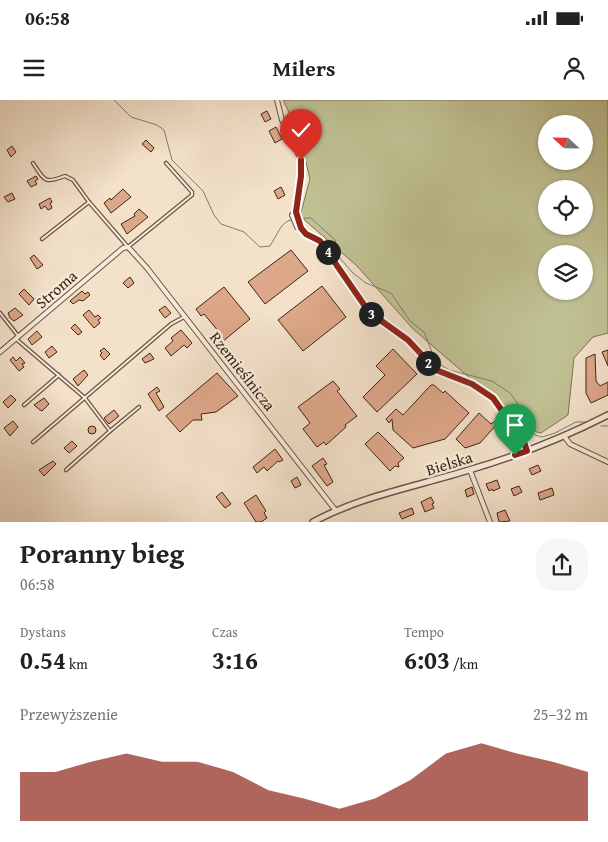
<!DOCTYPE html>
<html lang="pl">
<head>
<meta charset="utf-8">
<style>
	:root { --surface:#fff; --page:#f6f6f6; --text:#222; --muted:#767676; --accent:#8f2418 }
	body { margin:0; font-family:"Gentium Book Plus",serif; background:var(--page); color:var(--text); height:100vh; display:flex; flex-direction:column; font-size:19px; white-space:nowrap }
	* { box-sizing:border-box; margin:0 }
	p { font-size:16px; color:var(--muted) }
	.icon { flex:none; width:28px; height:28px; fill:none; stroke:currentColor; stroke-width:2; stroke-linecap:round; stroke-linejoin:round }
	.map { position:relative; height:422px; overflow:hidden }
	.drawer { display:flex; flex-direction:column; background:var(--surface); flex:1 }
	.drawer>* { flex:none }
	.needle { width:32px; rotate:292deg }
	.controls { position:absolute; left:538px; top:15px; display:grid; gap:10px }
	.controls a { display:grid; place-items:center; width:55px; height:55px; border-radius:50%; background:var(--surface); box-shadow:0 1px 4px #0004; font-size:25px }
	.pin { position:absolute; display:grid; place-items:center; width:42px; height:42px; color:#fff; margin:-51px -21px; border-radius:50% 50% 50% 0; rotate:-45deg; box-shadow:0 0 5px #0007 }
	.pin .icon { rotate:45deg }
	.km { position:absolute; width:25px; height:25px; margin:-12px; border-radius:50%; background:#222; color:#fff; font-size:14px; line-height:25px; text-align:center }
	.round { display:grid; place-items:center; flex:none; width:52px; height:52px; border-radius:20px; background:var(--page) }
	.headline { display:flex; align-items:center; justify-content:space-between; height:85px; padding:0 20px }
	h1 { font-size:28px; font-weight:700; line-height:38px }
	.stats { display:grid; grid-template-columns:repeat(3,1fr); gap:8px; height:85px; padding:5px 20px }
	.stats div { display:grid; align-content:center }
	.stats b { font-size:25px; font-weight:700 }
	.stats small { font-size:14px; font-weight:400 }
	.stats p { font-size:14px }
	.chart { height:140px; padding:10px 20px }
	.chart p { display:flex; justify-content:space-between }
	.chart svg { width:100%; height:90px; margin-top:5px; fill:var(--accent); opacity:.7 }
	.status { display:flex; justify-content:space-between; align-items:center; height:35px; padding:0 25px; background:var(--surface); direction:ltr }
	.status svg { height:14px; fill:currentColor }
	header { display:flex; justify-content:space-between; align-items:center; height:65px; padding:0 20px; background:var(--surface); font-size:22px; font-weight:700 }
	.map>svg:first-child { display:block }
	.green { fill:#c0c193; stroke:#807353; fill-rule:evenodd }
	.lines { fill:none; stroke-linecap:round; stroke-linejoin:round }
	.stream { stroke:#788171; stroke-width:1 }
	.building { fill:#dda78a; stroke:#412513 }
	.service-casing { stroke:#6e5441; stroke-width:4.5 }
	.minor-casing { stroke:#6e5441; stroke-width:6 }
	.tertiary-casing { stroke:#6e5441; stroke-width:8 }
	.service { stroke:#f7ecdd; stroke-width:2 }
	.minor { stroke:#f7ecdd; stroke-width:4 }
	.tertiary { stroke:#f7ecdd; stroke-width:5 }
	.route-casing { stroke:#fff; stroke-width:10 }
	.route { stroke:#8f2418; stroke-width:6 }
	.labels { text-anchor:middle; stroke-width:5; stroke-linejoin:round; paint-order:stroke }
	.street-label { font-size:16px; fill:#412513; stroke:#f7ecdd }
</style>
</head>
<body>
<div class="status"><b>06:58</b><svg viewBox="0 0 49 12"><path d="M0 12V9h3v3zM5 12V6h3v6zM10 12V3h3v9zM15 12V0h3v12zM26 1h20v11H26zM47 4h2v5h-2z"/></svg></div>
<header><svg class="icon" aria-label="menu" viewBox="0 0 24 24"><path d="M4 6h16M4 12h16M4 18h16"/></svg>Milers<svg class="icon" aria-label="person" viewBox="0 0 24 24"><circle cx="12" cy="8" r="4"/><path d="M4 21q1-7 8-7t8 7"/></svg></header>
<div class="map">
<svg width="608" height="422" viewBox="0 0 608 422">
	<rect width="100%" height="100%" fill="#f3e1ca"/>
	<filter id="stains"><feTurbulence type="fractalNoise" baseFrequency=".004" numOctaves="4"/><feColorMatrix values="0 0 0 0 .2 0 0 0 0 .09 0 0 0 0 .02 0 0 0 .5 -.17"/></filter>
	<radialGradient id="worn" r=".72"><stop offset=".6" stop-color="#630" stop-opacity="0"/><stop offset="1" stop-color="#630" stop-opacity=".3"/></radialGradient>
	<path class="green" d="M283,0H608V233L593,237L574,258L568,315L541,333L521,328L471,279L413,229L357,166L300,116L310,79L299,33ZM546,24H584V61H546ZM546,89H584V126H546ZM546,154H584V191H546Z"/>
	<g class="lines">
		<g class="stream">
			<path d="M114,0L131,17L157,25L164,30L172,60L203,91L214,115L221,124L244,132L260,147L270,146C284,123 281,118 311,118L335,140L338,156L353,173L366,183L391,193L410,221L424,232L436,262L449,270L492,281L510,293L520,307L523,320L535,335L542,337L555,333L576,322H586"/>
			<path d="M601,326H608"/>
		</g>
	</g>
	<g class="building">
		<path d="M267,11L271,19L265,22L261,14Z"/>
		<path d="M276,27L282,39L275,43L269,31Z"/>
		<path d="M146,40L154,48L151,52L142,44Z"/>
		<path d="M12,46L16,52L11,57L7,50Z"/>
		<path d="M36,76L38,79L35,81L37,84L31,87L27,81Z"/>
		<path d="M281,87L285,95L278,99L274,91Z"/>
		<path d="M123,89L131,97L111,113L104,103L110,98L111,100Z"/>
		<path d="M12,93L15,99L8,102L4,97Z"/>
		<path d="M50,98L52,102L50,103L52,108L48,110L45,106L41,109L39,104Z"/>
		<path d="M139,109L148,117L127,134L121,124L135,116L134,114Z"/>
		<path d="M291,150L308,171L265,204L248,182Z"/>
		<path d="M34,155L43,165L37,169L30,158Z"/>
		<path d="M130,177L134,183L128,188L123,183Z"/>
		<path d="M322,186L346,217L303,251L278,220Z"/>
		<path d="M224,187L250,219L222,242L216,235L219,232L204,214L201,216L196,209Z"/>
		<path d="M24,189L34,199L29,205L19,194Z"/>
		<path d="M82,191L85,194L88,192L90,195L83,201L79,200L73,204L70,201Z"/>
		<path d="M165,206L171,213L165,218L159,210Z"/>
		<path d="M15,208L23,215L14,221L10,218L8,213Z"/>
		<path d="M89,210L95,217L98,215L101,218L98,220L100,223L94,228L83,215Z"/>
		<path d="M75,224L82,232L78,235L71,228Z"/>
		<path d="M181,230L192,243L187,248L184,245L171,256L165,248L173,241L171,238Z"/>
		<path d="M37,231L42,237L32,245L28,239Z"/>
		<path d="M52,246L57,252L49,258L45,252Z"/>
		<path d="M104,248L110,254L104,260L100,255L102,253L100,251Z"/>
		<path d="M393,249L417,274L377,312L363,297L385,275L376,266Z"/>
		<path d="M608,250V266L602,252Z"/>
		<path d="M150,253L154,259L145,263L142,259Z"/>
		<path d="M595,254L596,281L600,286L608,282V295L591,303L586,293V258Z"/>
		<path d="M13,257L16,261L20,257L25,263L22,264L24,267L19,271L10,260Z"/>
		<path d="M84,270L88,275L78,286L73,279Z"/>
		<path d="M217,273L238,296L216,312L201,314L202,320H193L180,332L166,316Z"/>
		<path d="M333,281L340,289L337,291L357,316L345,325L346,327L326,345L324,342L317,347L303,329L310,323L298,307Z"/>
		<path d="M431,285H434L443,293L445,291L469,313L445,339L413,348L393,330L392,319L389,323L386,319L396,309L403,315Z"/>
		<path d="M157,287L160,291L156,293L164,307L159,311L148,294Z"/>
		<path d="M11,295L16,300L8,308L3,302Z"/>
		<path d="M44,298L49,304L42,311L40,310L34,305Z"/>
		<path d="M114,310L119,316L109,324L104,318Z"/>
		<path d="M479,313L491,324L501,317L502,319L500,321L504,326L501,329L497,324L480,343L465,348L456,339Z"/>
		<path d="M13,321L18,327L10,336L4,328Z"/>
		<circle cx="92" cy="330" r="4"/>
		<path d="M378,332L404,358L398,363L399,367L395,366L390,371L365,344Z"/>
		<path d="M72,341L77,346L69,353L64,348Z"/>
		<path d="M275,349L283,360L279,362L278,361L267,371L264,367L257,373L253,367Z"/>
		<path d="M323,358L327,364L324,365L333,382L327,386L312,366Z"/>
		<path d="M53,361L56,364L44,376L39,370Z"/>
		<path d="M538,365L541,371L532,375L529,369Z"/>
		<path d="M297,377L301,385L295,388L291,381Z"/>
		<path d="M497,380L500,388L493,391L492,389L489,391L486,384Z"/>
		<path d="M519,386L522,392L514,396L511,389Z"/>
		<path d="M472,387L474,394L467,397L465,390Z"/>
		<path d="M552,388L554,395L540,400L538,393Z"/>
		<path d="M222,392L231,404L225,408L216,397Z"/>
		<path d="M256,395L266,411L264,413L267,418L261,422H256L244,403Z"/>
		<path d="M431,397L434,403L432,404L434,408L425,412L421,402Z"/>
		<path d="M412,408L414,414L402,419L399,413Z"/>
		<path d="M505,410L510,421L499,422L497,413Z"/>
	</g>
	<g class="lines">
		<defs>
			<g id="service">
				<path d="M33,63C45,81 44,84 65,76L73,80L89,102L128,147L192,95V92L166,63"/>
				<path d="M42,139L89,102"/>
				<path d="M0,213L19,237"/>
				<path d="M16,239L85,298L110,331L139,307"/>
				<path d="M24,305L59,275"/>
				<path d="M33,342L171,224L184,217"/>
				<path d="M66,370L110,331"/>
			</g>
			<g id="minor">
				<path d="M277,0L282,20L301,60V76L296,112L292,115L297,127L301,128L306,134L320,141L369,212L407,240L436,270L472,285L493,298L523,342L527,351"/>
				<path d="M296,112L301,128"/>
				<path d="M0,252L123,148L128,147L147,168L336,411"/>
				<path d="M564,336L570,344L608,362"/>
				<path d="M470,370L490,422"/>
			</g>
			<path id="tertiary" d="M313,422C361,396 418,386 469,370C517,356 563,338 608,315"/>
		</defs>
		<use href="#service" class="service-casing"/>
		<use href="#minor" class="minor-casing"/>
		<use href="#tertiary" class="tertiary-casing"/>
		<use href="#service" class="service"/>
		<use href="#minor" class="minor"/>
		<use href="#tertiary" class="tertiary"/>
	</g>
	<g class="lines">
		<defs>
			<path id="route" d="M301,60V76L296,112L301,128L306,134L320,141L369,212L408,240L436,270L472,284L493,298L524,342L527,351L515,355"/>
		</defs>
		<use href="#route" class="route-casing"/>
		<use href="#route" class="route"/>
	</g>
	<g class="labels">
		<g class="street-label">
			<text transform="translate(56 189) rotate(-41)" y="6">Stroma</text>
			<text transform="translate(243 271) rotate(52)" y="6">Rzemieślnicza</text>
			<text transform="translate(449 363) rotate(-17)" y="6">Bielska</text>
		</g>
	</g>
	<rect width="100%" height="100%" filter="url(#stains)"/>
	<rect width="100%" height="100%" fill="url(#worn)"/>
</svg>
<div class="controls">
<a><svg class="needle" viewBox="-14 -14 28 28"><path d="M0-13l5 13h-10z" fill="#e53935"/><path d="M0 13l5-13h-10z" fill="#767676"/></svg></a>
<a><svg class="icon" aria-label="locate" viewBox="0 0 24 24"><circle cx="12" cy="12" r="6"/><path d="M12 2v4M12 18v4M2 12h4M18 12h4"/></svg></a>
<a><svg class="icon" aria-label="layers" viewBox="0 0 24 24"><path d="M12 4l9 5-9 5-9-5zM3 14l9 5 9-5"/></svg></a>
</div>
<div class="pin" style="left:515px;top:355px;background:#1e9e55"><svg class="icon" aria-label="arrive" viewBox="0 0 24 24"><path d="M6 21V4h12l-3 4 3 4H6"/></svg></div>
<div class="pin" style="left:301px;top:60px;background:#d93025"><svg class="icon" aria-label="check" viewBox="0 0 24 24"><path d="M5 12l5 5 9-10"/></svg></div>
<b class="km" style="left:428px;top:263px">2</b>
<b class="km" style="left:371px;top:214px">3</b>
<b class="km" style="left:328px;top:152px">4</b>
</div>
<section class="drawer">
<div class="headline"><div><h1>Poranny bieg</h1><p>06:58</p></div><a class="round"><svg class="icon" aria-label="share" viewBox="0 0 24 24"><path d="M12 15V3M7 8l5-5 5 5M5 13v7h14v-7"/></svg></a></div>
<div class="stats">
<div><p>Dystans</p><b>0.54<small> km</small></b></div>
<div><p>Czas</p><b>3:16</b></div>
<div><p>Tempo</p><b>6:03<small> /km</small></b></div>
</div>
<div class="chart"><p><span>Przewyższenie</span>25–32 m</p>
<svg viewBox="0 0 160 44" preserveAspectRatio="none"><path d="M0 44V20L10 20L20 15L30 11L40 15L50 15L60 20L70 29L80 33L90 38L100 33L110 24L120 11L130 6L140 11L150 15L160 20V44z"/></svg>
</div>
</section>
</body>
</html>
